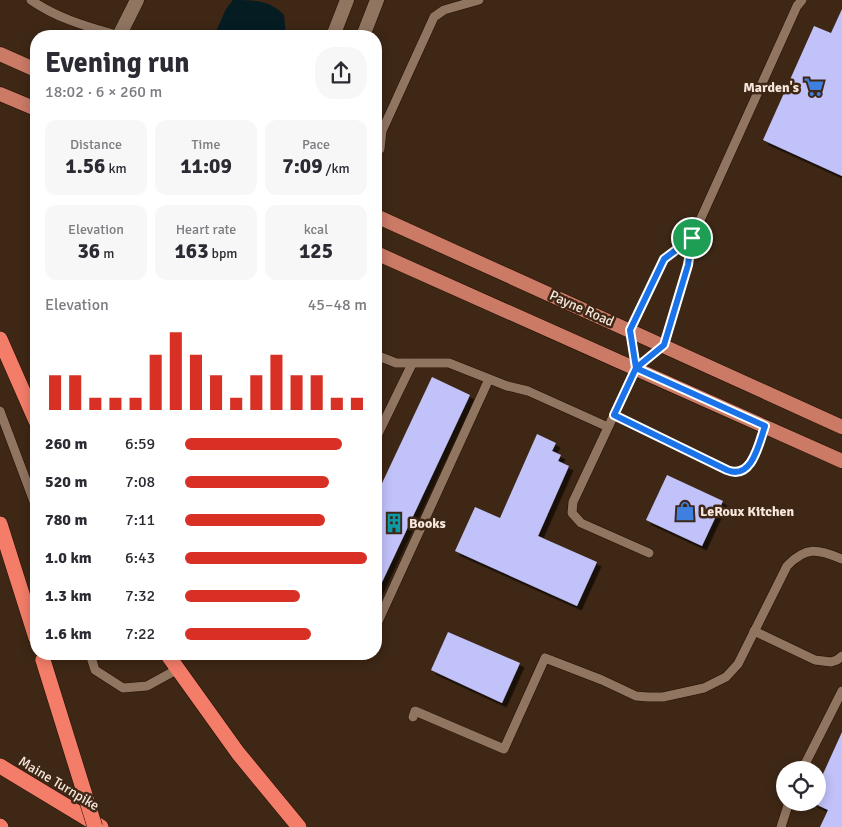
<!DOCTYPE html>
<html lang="en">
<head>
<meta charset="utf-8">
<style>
	:root { --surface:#fff; --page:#f7f7f7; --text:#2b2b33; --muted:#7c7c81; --accent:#d93025 }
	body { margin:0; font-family:Signika,sans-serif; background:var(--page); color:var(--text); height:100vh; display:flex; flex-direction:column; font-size:19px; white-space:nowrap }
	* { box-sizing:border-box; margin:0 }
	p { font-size:16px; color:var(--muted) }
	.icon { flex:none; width:28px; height:28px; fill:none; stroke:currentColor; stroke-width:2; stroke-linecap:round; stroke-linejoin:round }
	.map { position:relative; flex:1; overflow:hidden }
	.side { position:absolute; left:30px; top:30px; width:352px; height:630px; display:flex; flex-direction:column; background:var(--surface); border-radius:20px; box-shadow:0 2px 12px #0003 }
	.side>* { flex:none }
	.controls { position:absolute; left:776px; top:761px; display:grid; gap:10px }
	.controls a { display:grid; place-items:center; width:50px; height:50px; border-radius:50%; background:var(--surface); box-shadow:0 2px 12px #0003; font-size:25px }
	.pin { position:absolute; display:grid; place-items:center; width:42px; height:42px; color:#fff; margin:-21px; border:2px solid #fff; border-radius:50%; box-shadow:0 1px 5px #0007 }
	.round { display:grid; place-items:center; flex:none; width:52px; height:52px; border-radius:20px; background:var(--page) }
	.summary { display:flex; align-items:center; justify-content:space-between; height:85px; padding:0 15px }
	h1 { font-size:28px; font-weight:700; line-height:38px }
	.figures { display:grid; grid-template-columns:repeat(3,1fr); gap:8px; height:85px; padding:5px 15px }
	.figures div { display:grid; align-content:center; border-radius:12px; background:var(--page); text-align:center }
	.figures b { font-size:21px; font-weight:700 }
	.figures small { font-size:14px; font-weight:400 }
	.figures p { font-size:14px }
	.chart { height:140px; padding:10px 15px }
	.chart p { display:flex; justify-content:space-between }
	.chart svg { width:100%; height:90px; margin-top:5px; stroke:var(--accent); stroke-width:6 }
	ul { padding:0 15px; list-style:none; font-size:16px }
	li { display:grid; grid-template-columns:80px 60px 1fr; align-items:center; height:38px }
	li i { height:12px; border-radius:6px; background:var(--accent) }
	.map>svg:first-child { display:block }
	.water { fill:#051c23 }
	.building { fill:#c2c2fb; filter:url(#shadow) }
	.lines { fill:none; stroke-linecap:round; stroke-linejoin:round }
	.service-casing { stroke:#240f01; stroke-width:10 }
	.tertiary-casing { stroke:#240f01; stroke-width:15 }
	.primary-casing { stroke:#240f01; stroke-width:15 }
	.motorway-casing { stroke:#240f01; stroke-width:16 }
	.service { stroke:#907561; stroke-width:9 }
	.tertiary { stroke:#907561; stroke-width:14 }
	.primary { stroke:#cb7a66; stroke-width:14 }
	.motorway { stroke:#f37d69; stroke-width:15 }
	.motorway-bridge-casing { stroke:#240f01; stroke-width:16; stroke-linecap:butt }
	.motorway-bridge { stroke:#f37d69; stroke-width:15 }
	.route-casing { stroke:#fff; stroke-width:10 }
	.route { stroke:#1a73e8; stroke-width:6 }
	.labels { text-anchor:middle; stroke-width:5; stroke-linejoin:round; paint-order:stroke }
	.poi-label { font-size:14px; font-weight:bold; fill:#f7e7dc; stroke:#3e2715; text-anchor:start }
	.street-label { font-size:14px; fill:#f7e7dc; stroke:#3e2715 }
</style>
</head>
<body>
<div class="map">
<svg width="842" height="827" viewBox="0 0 842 827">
	<defs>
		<filter id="shadow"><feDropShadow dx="4.5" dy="4.5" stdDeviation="0" flood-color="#0009"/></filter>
	</defs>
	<rect width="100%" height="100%" fill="#3e2715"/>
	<path class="water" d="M233,0C253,0 270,0 284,15L286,36H214L226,9Z"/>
	<g class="building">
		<path d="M842,9V176L763,140L814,26L831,33Z"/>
		<path d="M432,377L470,395L376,595V496Z"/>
		<path d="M537,434L556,443L552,451L561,455L558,461L569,466L538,536L597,562L577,606L455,551L475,507L500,518Z"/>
		<path d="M667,475L723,501L702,546L646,520Z"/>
		<path d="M448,632L520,663L502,703L431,670Z"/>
		<path d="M842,732V827H820L828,810L811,802H818V785Z"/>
	</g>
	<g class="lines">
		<defs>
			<g id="service">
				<path d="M31,0C58,19 89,27 119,36"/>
				<path d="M380,149L382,131L434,17L444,10L479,0"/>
				<path d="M376,355L396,363H449L507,386L528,391L608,427"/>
				<path d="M636,368L630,330L664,259L692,238"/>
				<path d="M0,411L36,507"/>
				<path d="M614,415L727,470C752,481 759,443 765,426"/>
				<path d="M376,438L412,364"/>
				<path d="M649,553L581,523L572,513L573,502L636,368L664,345L688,265L692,238L797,6L802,0"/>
				<path d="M376,626L489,379"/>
				<path d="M754,631L815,660L831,662L837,660L842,656"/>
				<path d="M90,654L95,670L123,688L147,686L178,669"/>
				<path d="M413,717L415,711L504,749L545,658L602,680L636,696L648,697H663L704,688L726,677L738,664L787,566C806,546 818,549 842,559"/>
				<path d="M802,770L842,691"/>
				<path d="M781,827L789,802"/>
			</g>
			<g id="tertiary">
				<path d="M119,36L137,0"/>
				<path d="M333,36L347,0"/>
				<path d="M363,36L377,0"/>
			</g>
			<g id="primary">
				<path d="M0,54L36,70"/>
				<path d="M0,94L36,109"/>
				<path d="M376,216L842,427"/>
				<path d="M376,253L842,461"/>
			</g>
			<g id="motorway">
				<path d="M0,339L36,421"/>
				<path d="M0,524L36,638"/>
				<path d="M167,654L238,753L299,827"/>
				<path d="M0,766L101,827"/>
				<path d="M0,826L1,827"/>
			</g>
		</defs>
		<use href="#service" class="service-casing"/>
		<use href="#tertiary" class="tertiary-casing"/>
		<use href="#primary" class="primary-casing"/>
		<use href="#motorway" class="motorway-casing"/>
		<use href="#service" class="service"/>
		<use href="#tertiary" class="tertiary"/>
		<use href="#primary" class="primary"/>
		<use href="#motorway" class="motorway"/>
		<defs>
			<path id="motorway-bridge" d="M43,660L95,827"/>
		</defs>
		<use href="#motorway-bridge" class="motorway-bridge-casing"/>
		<use href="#motorway-bridge" class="motorway-bridge"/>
	</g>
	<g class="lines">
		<defs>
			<path id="route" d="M692,238L688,265L664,345L636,368L614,415L727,470C752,481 759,443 765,426L636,368L630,330L664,259L692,238"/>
		</defs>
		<use href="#route" class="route-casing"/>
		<use href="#route" class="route"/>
	</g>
	<defs>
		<symbol id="supermarket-bare" viewBox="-9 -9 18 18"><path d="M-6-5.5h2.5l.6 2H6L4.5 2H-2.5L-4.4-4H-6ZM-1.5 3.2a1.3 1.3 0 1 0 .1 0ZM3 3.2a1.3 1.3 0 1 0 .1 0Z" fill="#3f7fe0" stroke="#3e2715" stroke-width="2.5" paint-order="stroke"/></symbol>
		<symbol id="shop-bare" viewBox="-9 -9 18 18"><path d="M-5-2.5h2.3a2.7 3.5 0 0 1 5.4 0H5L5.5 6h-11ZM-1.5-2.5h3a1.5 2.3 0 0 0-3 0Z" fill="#3f7fe0" stroke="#3e2715" stroke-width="2.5" paint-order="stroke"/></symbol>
		<symbol id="building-bare" viewBox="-9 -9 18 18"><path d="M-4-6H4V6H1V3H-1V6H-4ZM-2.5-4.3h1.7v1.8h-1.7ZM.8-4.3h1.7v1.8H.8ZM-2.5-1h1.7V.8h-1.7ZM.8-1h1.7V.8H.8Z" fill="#0f9aa8" stroke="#3e2715" stroke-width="2.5" paint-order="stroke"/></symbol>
	</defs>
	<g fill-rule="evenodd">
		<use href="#supermarket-bare" x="800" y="73" width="28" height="28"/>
		<use href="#shop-bare" x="671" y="497" width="28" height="28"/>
		<use href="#building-bare" x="380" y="509" width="28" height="28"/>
	</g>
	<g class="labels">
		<g class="poi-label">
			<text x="799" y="92" text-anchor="end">Marden's</text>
			<text x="700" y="516">LeRoux Kitchen</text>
			<text x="409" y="528">Books</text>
		</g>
		<g class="street-label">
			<text transform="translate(582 308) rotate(24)" y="5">Payne Road</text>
			<text transform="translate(59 783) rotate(31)" y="5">Maine Turnpike</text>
		</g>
	</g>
</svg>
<div class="controls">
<a><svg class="icon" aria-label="locate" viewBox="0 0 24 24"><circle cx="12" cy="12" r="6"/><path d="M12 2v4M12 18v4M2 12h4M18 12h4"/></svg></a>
</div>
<div class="pin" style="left:692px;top:238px;background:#1e9e55"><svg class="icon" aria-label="arrive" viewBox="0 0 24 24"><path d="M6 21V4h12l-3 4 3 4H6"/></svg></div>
<section class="side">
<div class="summary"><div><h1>Evening run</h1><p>18:02 · 6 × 260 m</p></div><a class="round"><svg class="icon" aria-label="share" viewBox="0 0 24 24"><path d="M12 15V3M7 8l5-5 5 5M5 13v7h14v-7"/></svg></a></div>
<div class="figures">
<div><p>Distance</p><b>1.56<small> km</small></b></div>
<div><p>Time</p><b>11:09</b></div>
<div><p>Pace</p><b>7:09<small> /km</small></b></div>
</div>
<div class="figures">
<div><p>Elevation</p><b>36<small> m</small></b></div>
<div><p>Heart rate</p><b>163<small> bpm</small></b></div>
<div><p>kcal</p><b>125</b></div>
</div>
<div class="chart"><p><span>Elevation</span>45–48 m</p>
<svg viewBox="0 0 160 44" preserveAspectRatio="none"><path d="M5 44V27M15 44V27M25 44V38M35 44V38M45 44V38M55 44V17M65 44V6M75 44V17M85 44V27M95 44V38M105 44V27M115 44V17M125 44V27M135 44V27M145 44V38M155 44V38"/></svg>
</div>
<ul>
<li><b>260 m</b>6:59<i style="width:86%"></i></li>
<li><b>520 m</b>7:08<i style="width:79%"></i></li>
<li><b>780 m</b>7:11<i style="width:77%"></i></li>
<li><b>1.0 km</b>6:43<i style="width:100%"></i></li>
<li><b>1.3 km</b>7:32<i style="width:63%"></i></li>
<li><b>1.6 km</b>7:22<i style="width:69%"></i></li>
</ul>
</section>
</div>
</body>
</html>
